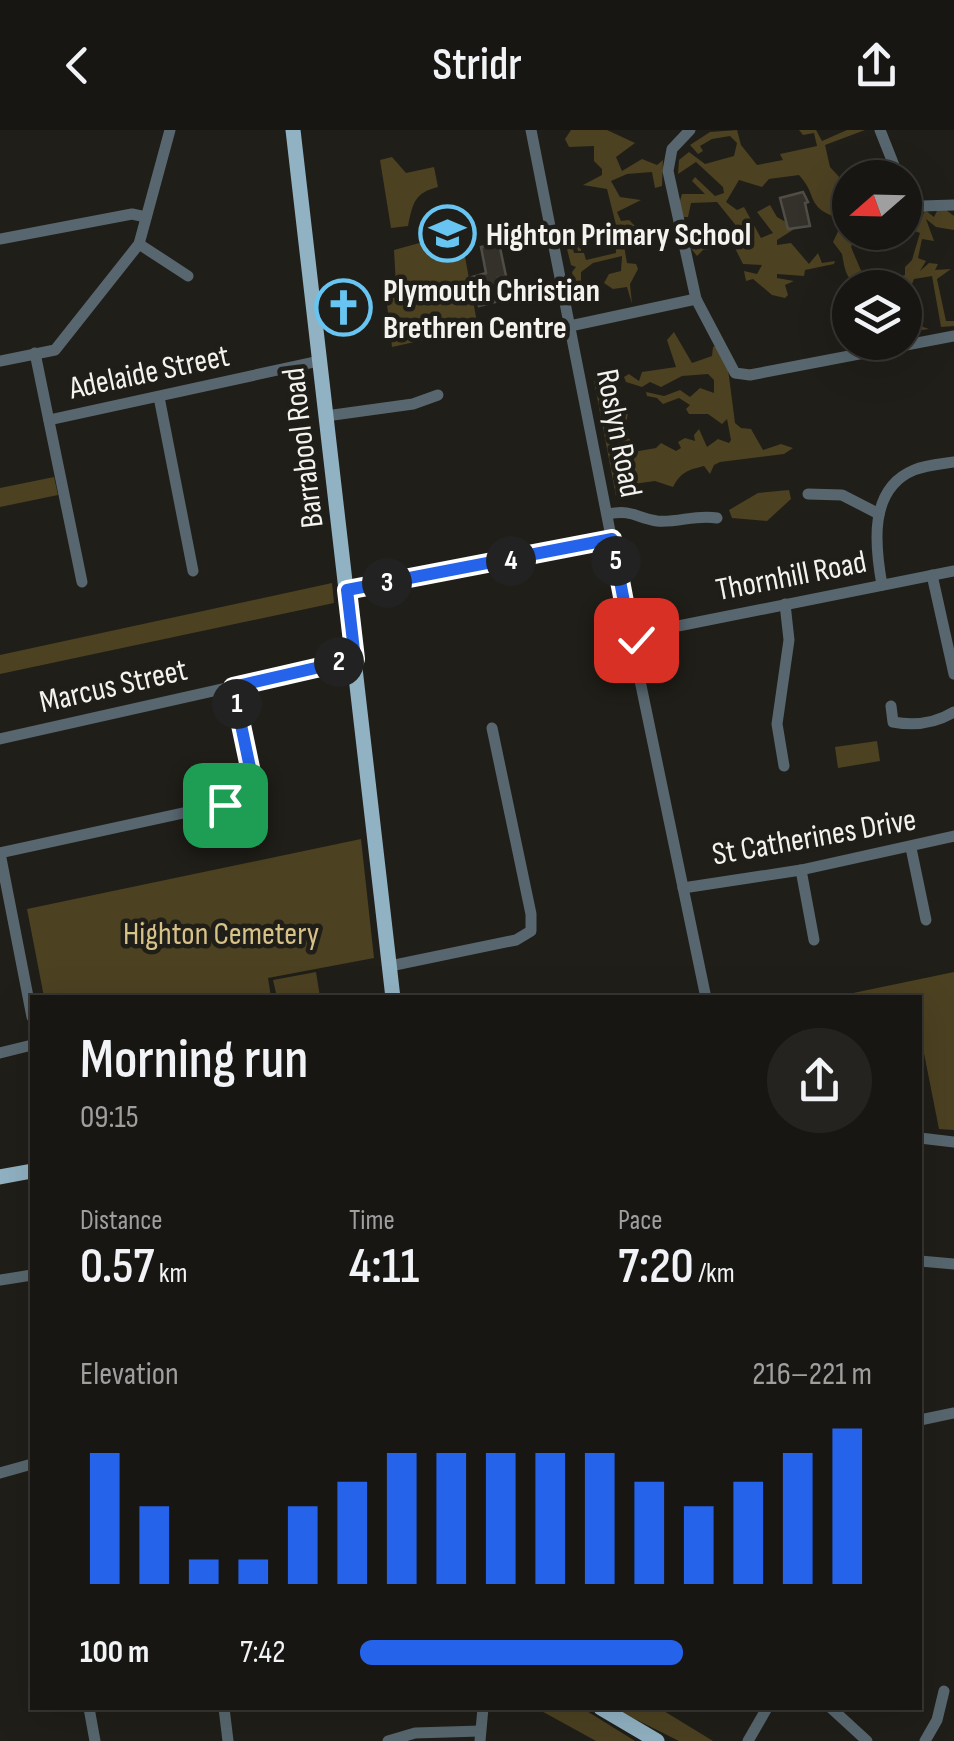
<!DOCTYPE html>
<html lang="en">
<head>
<meta charset="utf-8">
<style>
	:root { --surface:#181612; --page:#252320; --text:#f1f3f6; --muted:#9f9f9f; --line:#363532; --accent:#2563eb }
	body { margin:0; font-family:"Sofia Sans Condensed",sans-serif; background:var(--page); color:var(--text); height:100vh; display:flex; flex-direction:column; font-size:38px; white-space:nowrap }
	* { box-sizing:border-box; margin:0 }
	p { font-size:32px; color:var(--muted) }
	.icon { flex:none; width:55px; height:55px; fill:none; stroke:currentColor; stroke-width:2; stroke-linecap:round; stroke-linejoin:round }
	.map { position:relative; flex:1; overflow:hidden }
	.side { position:absolute; left:30px; top:865px; width:892px; height:715px; display:flex; flex-direction:column; background:var(--surface); border-radius:0px; box-shadow:0 10px 40px #0002,0 0 0 2px var(--line) }
	.side>* { flex:none }
	.needle { width:65px; rotate:250deg }
	.fabs { position:absolute; left:832px; top:30px; display:grid; gap:20px }
	.fabs a { display:grid; place-items:center; width:90px; height:90px; border-radius:50%; background:var(--surface); box-shadow:0 10px 40px #0002,0 0 0 2px var(--line); font-size:50px }
	.pin { position:absolute; display:grid; place-items:center; width:85px; height:85px; color:#fff; margin:-42px; border-radius:20px; box-shadow:0 5px 15px #0006 }
	.km { position:absolute; width:50px; height:50px; margin:-25px; border-radius:50%; background:#222; color:#fff; font-size:28px; line-height:50px; text-align:center }
	.round { display:grid; place-items:center; flex:none; width:105px; height:105px; border-radius:52px; background:var(--page) }
	.overview { display:flex; align-items:center; justify-content:space-between; height:170px; padding:0 50px }
	h1 { font-size:55px; font-weight:600; line-height:75px }
	.metrics { display:grid; grid-template-columns:repeat(3,1fr); gap:15px; height:170px; padding:10px 50px }
	.metrics div { display:grid; align-content:center }
	.metrics b { font-size:50px; font-weight:600 }
	.metrics small { font-size:28px; font-weight:400 }
	.metrics p { font-size:28px }
	.chart { height:280px; padding:20px 50px }
	.chart p { display:flex; justify-content:space-between }
	.chart svg { width:100%; height:180px; margin-top:10px; stroke:var(--accent); stroke-width:6 }
	ul { padding:0 50px; list-style:none; font-size:32px }
	li { display:grid; grid-template-columns:160px 120px 1fr; align-items:center; height:75px }
	li i { height:25px; border-radius:12px; background:var(--accent) }
	header { display:flex; justify-content:space-between; align-items:center; height:130px; padding:0 50px; background:var(--surface); font-size:45px; font-weight:600 }
	.map>svg:first-child { display:block }
	.green { fill:#4c4121 }
	.building { fill:#33312a; stroke:#4f4d46; stroke-width:2.5 }
	.lines { fill:none; stroke-linecap:round; stroke-linejoin:round }
	.minor { stroke:#58676f; stroke-width:11 }
	.major { stroke:#91b2c3; stroke-width:15 }
	.route-casing { stroke:#fff; stroke-width:20 }
	.route { stroke:#2563eb; stroke-width:12 }
	.labels { text-anchor:middle; stroke-width:9; stroke-linejoin:round; paint-order:stroke }
	.poi-label { font-size:32px; font-weight:bold; fill:#f4f3ef; stroke:#201e18; text-anchor:start }
	.street-label { font-size:32px; fill:#f4f3ef; stroke:#201e18 }
	.park-label { font-size:32px; fill:#d7c287; stroke:#201e18 }
</style>
</head>
<body>
<header><svg class="icon" aria-label="back" viewBox="0 0 24 24"><path d="M15 5l-7 7 7 7"/></svg>Stridr<svg class="icon" aria-label="share" viewBox="0 0 24 24"><path d="M12 15V3M7 8l5-5 5 5M5 13v7h14v-7"/></svg></header>
<div class="map">
<svg width="954" height="1611" viewBox="0 0 954 1611">
	<rect width="100%" height="100%" fill="#201e18"/>
	<g class="green">
		<path d="M571,0H607L635,13L616,27L622,41L642,29L657,35L663,30L662,56L655,58L652,42L627,44L611,51L620,67L641,70L617,82L621,91L629,90L635,96L622,104L627,133L636,134L638,139L630,154L632,174L627,157L613,159L604,153L609,144L621,141L622,126L593,133L581,142V157H590L588,162L577,163L572,142L576,137L571,135L566,115H572L574,123H584L586,130L616,123L615,105L582,108L581,121H578L576,114L566,112L565,102L573,106L594,99H617L607,59L583,55L602,45V39L594,31V16L569,17L565,9Z"/>
		<path d="M737,0L741,15L757,35L783,30L780,24L817,16L814,3L803,5L799,0H816L822,11L847,0H865L825,15L830,37L842,50L841,55L850,54V60L844,63L850,79L839,75L842,84L838,88C805,77 818,65 799,45L769,49L762,57L739,50L726,72L737,80L744,77L761,108L773,103L757,82L770,75L777,87L796,98L777,110V115L791,113L809,134L818,123L822,133L835,131L834,134L805,140L804,146L777,144V148L794,151L785,155L788,165L785,168L772,165L753,149L746,151L744,141L757,144L762,135L743,134L734,116L703,120L697,126L689,116L739,106L738,98L717,72L691,73L688,87H683L679,74L682,64H705L692,51L695,47L715,66L724,63L723,57L696,32L678,44L679,30L689,22L705,34L734,26L737,13L730,6L712,9L700,16L703,21L698,24L690,15L710,2Z"/>
		<path d="M392,27L406,43L434,37L438,57C414,63 413,73 408,96L391,98L380,30Z"/>
		<path d="M910,73L916,75L917,88L921,90L925,80L934,87L937,81L946,80L954,86V100L936,97L926,89L934,111L922,109L918,128L926,131L920,141L929,133L938,134L935,140L951,139L937,149L946,191H954V196L941,197L932,146L914,149L912,154L920,196L929,199L921,200L909,170L911,163L904,152L895,158L881,152L905,145V137L912,130L920,103L907,98L905,102V80Z"/>
		<path d="M848,81L850,102L857,103L851,117L868,157H856C845,144 845,140 842,124L833,112Z"/>
		<path d="M441,107L447,122L462,110L478,198L392,217L385,158L396,156L394,120Z"/>
		<path d="M674,202L692,233L712,226L713,217L719,214L728,239L735,293L741,298L751,299L763,320L781,314L793,318L784,324L720,332L714,335L710,344L704,336C688,340 681,342 673,357L655,351L619,356L616,366L594,251L609,247L621,258L618,266L611,257L603,260L613,283H628L624,305L633,312L627,319L614,311L610,314L622,324L656,318L661,313L676,321L681,318L678,312L685,308L695,311L694,305L699,299L707,317L718,309L729,313L731,310L727,289L722,294L708,284H689L686,279L690,275L679,268L663,274L657,268L647,266L646,262L664,266L680,260L690,267L700,258L714,263V250L708,244L682,246L661,257L650,252L642,257L626,252L624,247L629,244L639,251L642,242L676,237L667,210Z"/>
		<path d="M54,347L58,365L0,377V358Z"/>
		<path d="M789,360L791,369L767,391L732,388L729,380L758,363Z"/>
		<path d="M332,453L334,473L0,544V525Z"/>
		<path d="M877,611L880,631L838,638L835,617Z"/>
		<path d="M361,709L374,828L268,848L271,867H44L27,779Z"/>
		<path d="M316,842L320,867H277L273,850Z"/>
		<path d="M954,842V1000L939,999L920,903V868L834,867Z"/>
		<path d="M536,1578H582L635,1611H596Z"/>
		<path d="M613,1578H659L713,1611H679Z"/>
	</g>
	<g class="building">
		<path d="M803,62L808,72L805,73L810,96L788,99L780,68Z"/>
		<path d="M499,113L506,146L498,148L503,170L479,176L472,147L486,143L481,117Z"/>
	</g>
	<g class="lines">
		<g class="minor">
			<path d="M531,0L629,498"/>
			<path d="M690,0L672,19L668,41L696,169"/>
			<path d="M880,0L899,48"/>
			<path d="M905,61L922,76L954,75"/>
			<path d="M0,109L132,84L146,87"/>
			<path d="M139,114L188,146"/>
			<path d="M570,196L696,169L735,243L750,245L954,206"/>
			<path d="M35,223L82,452"/>
			<path d="M0,231L55,220L139,114L170,0"/>
			<path d="M159,267L193,441"/>
			<path d="M326,286L413,274L438,265"/>
			<path d="M49,290L319,231"/>
			<path d="M808,364L842,365L879,384"/>
			<path d="M608,384C633,379 636,388 657,391C678,393 696,384 717,388"/>
			<path d="M932,445L954,544"/>
			<path d="M882,455C875,416 868,359 914,340C926,335 941,334 954,332"/>
			<path d="M347,460L612,409"/>
			<path d="M638,504L634,512L625,508L629,498L638,504L954,441"/>
			<path d="M632,512L706,868"/>
			<path d="M891,576L893,592C914,596 936,593 954,582"/>
			<path d="M0,609L355,529"/>
			<path d="M784,636L777,594L789,510L785,474"/>
			<path d="M911,718L926,790"/>
			<path d="M0,723L256,667L233,557"/>
			<path d="M0,723L32,887"/>
			<path d="M801,740L814,810"/>
			<path d="M683,758L801,740L954,706"/>
			<path d="M390,836L516,810L531,801V784L492,598"/>
			<path d="M0,923L32,915"/>
			<path d="M920,1008L954,1012"/>
			<path d="M920,1131L954,1134"/>
			<path d="M0,1150L32,1145"/>
			<path d="M920,1290L954,1283"/>
			<path d="M0,1343L32,1334"/>
			<path d="M89,1578L95,1611"/>
			<path d="M224,1578L228,1611"/>
			<path d="M831,1578L867,1611"/>
			<path d="M388,1611L415,1603L480,1601"/>
			<path d="M480,1611L483,1578"/>
			<path d="M748,1611L767,1578"/>
			<path d="M925,1611L937,1590L944,1561"/>
		</g>
		<g class="major">
			<path d="M293,0L393,868"/>
			<path d="M0,1047L32,1041"/>
			<path d="M601,1578L657,1611"/>
		</g>
	</g>
	<g class="lines">
		<defs>
			<path id="route" d="M225,675L256,666L233,557L355,529L347,460L612,409L629,498L638,502L636,510"/>
		</defs>
		<use href="#route" class="route-casing"/>
		<use href="#route" class="route"/>
	</g>
	<defs>
		<symbol id="school-ring" viewBox="-11 -11 22 22"><circle r="9.5" fill="#201e18" stroke="#68c4f0" stroke-width="1.5"/><path d="M0-5L7-2L0 1L-7-2ZM-4 1L0 2.5L4 1V4Q0 6-4 4Z" fill="#68c4f0"/></symbol>
		<symbol id="church-ring" viewBox="-11 -11 22 22"><circle r="9.5" fill="#201e18" stroke="#68c4f0" stroke-width="1.5"/><path d="M-1.2-6h2.4v3.5h3.3v2.4h-3.3V6h-2.4V-.1h-3.3v-2.4h3.3Z" fill="#68c4f0"/></symbol>
	</defs>
	<g fill-rule="evenodd">
		<use href="#school-ring" x="416" y="72" width="63" height="63"/>
		<use href="#church-ring" x="312" y="146" width="63" height="63"/>
	</g>
	<g class="labels">
		<g class="poi-label">
			<text x="486" y="115">Highton Primary School</text>
			<text x="383" y="171">Plymouth Christian<tspan x="383" dy="37">Brethren Centre</tspan></text>
		</g>
		<g class="street-label">
			<text transform="translate(149 241) rotate(-12)" y="11">Adelaide Street</text>
			<text transform="translate(620 303) rotate(79)" y="11">Roslyn Road</text>
			<text transform="translate(302 318) rotate(-97)" y="11">Barrabool Road</text>
			<text transform="translate(791 445) rotate(-11)" y="11">Thornhill Road</text>
			<text transform="translate(113 555) rotate(-13)" y="11">Marcus Street</text>
			<text transform="translate(814 706) rotate(-10)" y="11">St Catherines Drive</text>
		</g>
		<g class="park-label">
			<text x="221" y="814">Highton Cemetery</text>
		</g>
	</g>
</svg>
<div class="fabs">
<a><svg class="needle" viewBox="-14 -14 28 28"><path d="M0-13l5 13h-10z" fill="#e53935"/><path d="M0 13l5-13h-10z" fill="#9f9f9f"/></svg></a>
<a><svg class="icon" aria-label="layers" viewBox="0 0 24 24"><path d="M12 4l9 5-9 5-9-5zM3 14l9 5 9-5"/></svg></a>
</div>
<div class="pin" style="left:225px;top:675px;background:#1e9e55"><svg class="icon" aria-label="arrive" viewBox="0 0 24 24"><path d="M6 21V4h12l-3 4 3 4H6"/></svg></div>
<div class="pin" style="left:636px;top:510px;background:#d93025"><svg class="icon" aria-label="check" viewBox="0 0 24 24"><path d="M5 12l5 5 9-10"/></svg></div>
<b class="km" style="left:237px;top:574px">1</b>
<b class="km" style="left:339px;top:532px">2</b>
<b class="km" style="left:387px;top:453px">3</b>
<b class="km" style="left:511px;top:431px">4</b>
<b class="km" style="left:616px;top:431px">5</b>
<section class="side">
<div class="overview"><div><h1>Morning run</h1><p>09:15</p></div><a class="round"><svg class="icon" aria-label="share" viewBox="0 0 24 24"><path d="M12 15V3M7 8l5-5 5 5M5 13v7h14v-7"/></svg></a></div>
<div class="metrics">
<div><p>Distance</p><b>0.57<small> km</small></b></div>
<div><p>Time</p><b>4:11</b></div>
<div><p>Pace</p><b>7:20<small> /km</small></b></div>
</div>
<div class="chart"><p><span>Elevation</span>216–221 m</p>
<svg viewBox="0 0 160 44" preserveAspectRatio="none"><path d="M5 44V12M15 44V25M25 44V38M35 44V38M45 44V25M55 44V19M65 44V12M75 44V12M85 44V12M95 44V12M105 44V12M115 44V19M125 44V25M135 44V19M145 44V12M155 44V6"/></svg>
</div>
<ul>
<li><b>100 m</b>7:42<i style="width:63%"></i></li>
</ul>
</section>
</div>
</body>
</html>
